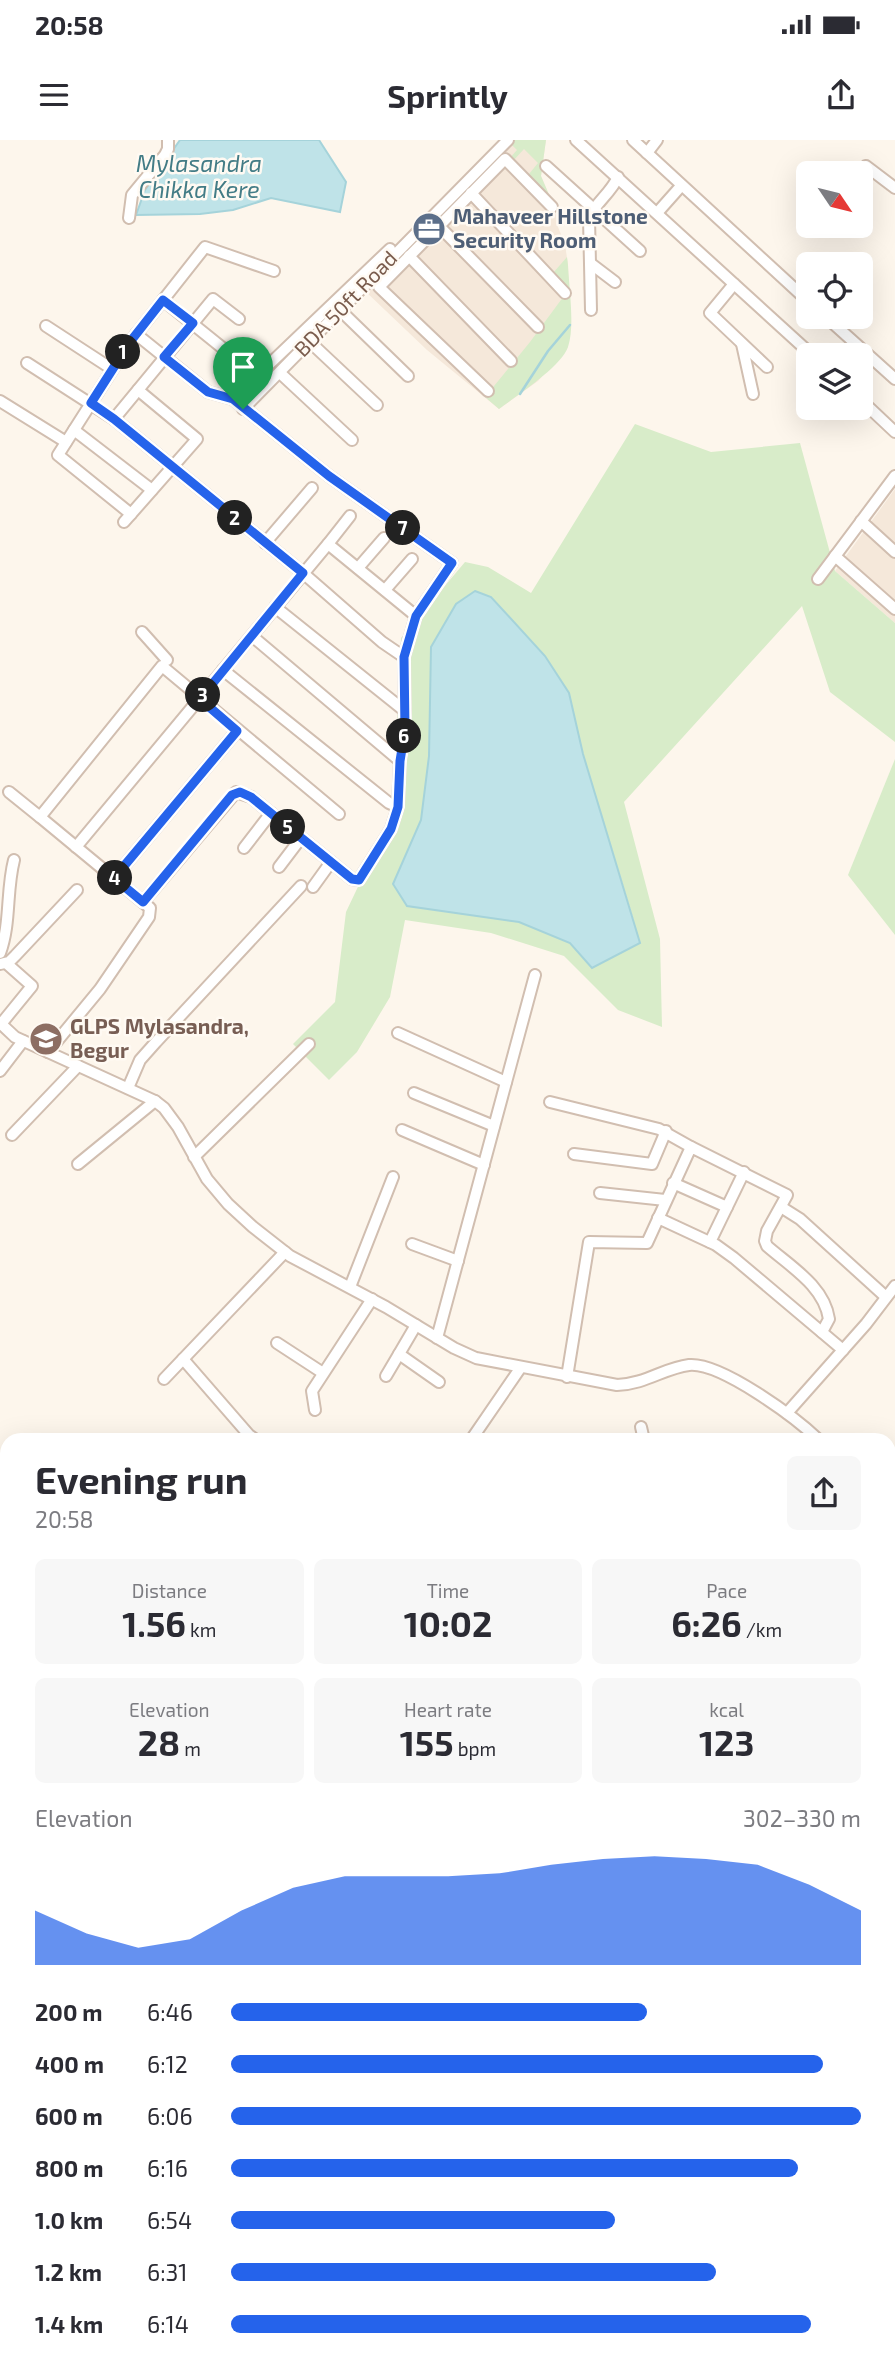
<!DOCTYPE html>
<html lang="en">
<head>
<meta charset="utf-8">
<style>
	:root { --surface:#fff; --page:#f7f7f7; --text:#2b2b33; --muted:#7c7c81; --accent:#2563eb }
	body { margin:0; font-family:"Exo 2",sans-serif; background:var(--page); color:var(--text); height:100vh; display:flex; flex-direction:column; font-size:26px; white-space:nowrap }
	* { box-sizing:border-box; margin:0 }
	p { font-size:23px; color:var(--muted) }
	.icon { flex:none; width:38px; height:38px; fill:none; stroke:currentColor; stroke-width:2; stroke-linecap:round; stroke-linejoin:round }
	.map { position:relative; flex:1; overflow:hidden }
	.drawer { position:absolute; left:0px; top:1293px; width:896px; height:936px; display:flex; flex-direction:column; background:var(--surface); border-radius:21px 21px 0 0; box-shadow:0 7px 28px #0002 }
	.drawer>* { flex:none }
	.needle { width:46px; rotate:125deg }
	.tools { position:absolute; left:796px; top:21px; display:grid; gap:14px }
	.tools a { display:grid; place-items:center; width:77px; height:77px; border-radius:10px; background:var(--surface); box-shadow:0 7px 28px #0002; font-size:35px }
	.pin { position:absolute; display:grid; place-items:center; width:60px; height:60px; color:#fff; margin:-72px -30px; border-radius:50% 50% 50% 0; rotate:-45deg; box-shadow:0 0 7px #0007 }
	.pin .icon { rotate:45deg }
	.km { position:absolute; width:35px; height:35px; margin:-18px; border-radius:50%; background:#222; color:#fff; font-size:19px; line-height:35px; text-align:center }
	.round { display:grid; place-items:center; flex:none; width:74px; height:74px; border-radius:10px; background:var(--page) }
	.head { display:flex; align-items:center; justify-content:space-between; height:119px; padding:0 35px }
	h1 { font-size:38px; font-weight:700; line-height:52px }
	.stats { display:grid; grid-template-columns:repeat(3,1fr); gap:10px; height:119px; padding:7px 35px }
	.stats div { display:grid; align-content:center; border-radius:10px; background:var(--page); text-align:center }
	.stats b { font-size:35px; font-weight:700 }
	.stats small { font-size:19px; font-weight:400 }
	.stats p { font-size:19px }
	.chart { height:196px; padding:14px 35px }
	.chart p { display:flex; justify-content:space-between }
	.chart svg { width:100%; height:126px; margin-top:7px; fill:var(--accent); opacity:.7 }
	ul { padding:0 35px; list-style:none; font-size:23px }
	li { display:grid; grid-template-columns:112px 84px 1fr; align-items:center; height:52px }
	li i { height:18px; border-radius:9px; background:var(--accent) }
	.status { display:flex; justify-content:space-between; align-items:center; height:49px; padding:0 35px; background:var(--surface); direction:ltr }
	.status svg { height:19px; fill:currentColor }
	header { display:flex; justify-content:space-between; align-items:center; height:91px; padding:0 35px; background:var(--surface); font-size:32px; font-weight:700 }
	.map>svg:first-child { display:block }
	.residential { fill:#f5e8da }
	.green { fill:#d8ecc9; fill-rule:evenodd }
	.water { fill:#bfe3e8; stroke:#a5d3da; stroke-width:2 }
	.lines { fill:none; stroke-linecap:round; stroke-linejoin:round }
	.stream { stroke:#a5d3da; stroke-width:2.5 }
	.minor-casing { stroke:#d1beb0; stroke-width:14 }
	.minor { stroke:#fff; stroke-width:10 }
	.route-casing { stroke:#fff; stroke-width:14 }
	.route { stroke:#2563eb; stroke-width:9 }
	.labels { text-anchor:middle; stroke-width:5; stroke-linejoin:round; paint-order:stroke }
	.service-label { font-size:21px; font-weight:bold; fill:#4e5e75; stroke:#fffaf3; text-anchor:start }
	.street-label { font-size:21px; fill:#7a5c4d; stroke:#fffaf3 }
	.education-label { font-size:21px; font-weight:bold; fill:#785e54; stroke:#fffaf3; text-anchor:start }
	.water-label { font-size:23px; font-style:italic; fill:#437c86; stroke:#fffaf3 }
</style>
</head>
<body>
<div class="status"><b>20:58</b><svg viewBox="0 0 49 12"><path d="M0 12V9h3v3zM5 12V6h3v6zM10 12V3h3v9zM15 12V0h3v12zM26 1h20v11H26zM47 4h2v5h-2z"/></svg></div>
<header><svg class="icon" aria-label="menu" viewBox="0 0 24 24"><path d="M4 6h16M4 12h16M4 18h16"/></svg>Sprintly<svg class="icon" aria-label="share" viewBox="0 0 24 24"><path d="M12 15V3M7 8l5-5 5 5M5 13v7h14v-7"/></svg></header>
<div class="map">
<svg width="895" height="2228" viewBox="0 0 895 2228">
	<rect width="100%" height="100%" fill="#fdf6ec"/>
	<g class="residential">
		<path d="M513,0H546L541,36L556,71L558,87L565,104L568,125L570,191L567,209L538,241L499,269L427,210L364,150Z"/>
		<path d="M895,349V483L835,431Z"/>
	</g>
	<g class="green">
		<path d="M513,0H546L541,36L556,71L525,39L538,23L524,9L512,22L509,19L517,10L510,3Z"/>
		<path d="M567,117L568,125C569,148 575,186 568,207C561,227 516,256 499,269L485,257L530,202L569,149L553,133Z"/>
		<path d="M635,284L711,312L800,303L835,431L895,483V602L830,552L802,466L624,662L660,799L662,887L618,870L564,816L491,793L405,780L390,857L357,912L329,940L293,904L335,862L346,772L393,673L401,498L465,422L488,427L531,453ZM431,507L569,553L583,614L634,781L592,827L570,803L519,782L407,766L393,744L421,680L429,616Z"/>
		<path d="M895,619V795L848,735Z"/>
		<path d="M233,2222H562L563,2228H229Z"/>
	</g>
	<g class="water">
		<path d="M180,0H319L346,42L340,72L271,58L233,70L200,74L136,75L145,50Z"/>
		<path d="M475,451L491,457L545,516L569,553L583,614L640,803L592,828L570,803L519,782L407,766L393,744L421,680L429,616L431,507L456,464Z"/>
	</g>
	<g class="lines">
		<g class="stream">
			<path d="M520,254L548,211L570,185"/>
			<path d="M0,1339L7,1335"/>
		</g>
		<defs>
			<g id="minor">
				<path d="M576,0L812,215"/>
				<path d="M633,0L808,161"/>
				<path d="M647,13L657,0"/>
				<path d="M546,26L640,111"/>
				<path d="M866,26L895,48"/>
				<path d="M471,53L565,153"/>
				<path d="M657,73L681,46"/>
				<path d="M129,78L132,55L165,15L168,9V0"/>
				<path d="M433,80L538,187"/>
				<path d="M409,116L511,221"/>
				<path d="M590,123L615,142"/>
				<path d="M734,144L710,173L767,227"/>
				<path d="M163,160L230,214"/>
				<path d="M591,170L589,78C595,63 611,53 618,37"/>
				<path d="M341,171L408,236"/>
				<path d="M826,177L895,239"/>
				<path d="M239,179L213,159L114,279L303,433L382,502L404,517"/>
				<path d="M46,186L112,229"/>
				<path d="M136,194L208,252L233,259L329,336L452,423L416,476L404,517L405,590L400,621L398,667L391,689L359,740L352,739L251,657L236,652L143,762"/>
				<path d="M310,202L377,265"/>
				<path d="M742,204L753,254"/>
				<path d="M27,223L114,279"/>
				<path d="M280,233L352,300"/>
				<path d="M488,251L379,147L505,19L552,67"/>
				<path d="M233,259L390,109"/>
				<path d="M861,260L895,292"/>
				<path d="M0,261L66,302"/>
				<path d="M243,269L508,0"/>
				<path d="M74,290L152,350"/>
				<path d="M131,374L58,315L130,202L205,107L274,131"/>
				<path d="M861,381L895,412"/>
				<path d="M124,382L197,299L138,250"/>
				<path d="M265,403L312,348"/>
				<path d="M328,404L350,376"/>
				<path d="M835,416L895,469"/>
				<path d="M358,428L384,398"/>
				<path d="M818,439L895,336"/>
				<path d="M385,450L412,419"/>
				<path d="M275,467L405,571"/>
				<path d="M142,492L167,520"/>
				<path d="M252,496L400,621"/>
				<path d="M223,530L389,663L398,667"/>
				<path d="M9,652L40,677"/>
				<path d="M76,707L328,404L416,476"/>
				<path d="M244,708L271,673"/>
				<path d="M279,727L301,698"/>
				<path d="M114,738L237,591"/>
				<path d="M313,747L331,722"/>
				<path d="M0,813C11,783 6,751 14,720"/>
				<path d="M0,824L9,822L15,816L77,750"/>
				<path d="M0,883L15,897L155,961L164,968L178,987L207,1039L228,1064L253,1087L290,1116L386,1167L454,1208L476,1218L617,1245C646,1244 664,1228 689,1225C721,1222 796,1278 819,1300"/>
				<path d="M1,884L32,846L6,823"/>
				<path d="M398,893L506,942"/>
				<path d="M48,912L100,849L149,777L150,768L40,677L162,526L339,674"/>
				<path d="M0,931L23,901"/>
				<path d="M128,948L140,920L156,902L301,746"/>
				<path d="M414,953L494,986"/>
				<path d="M550,962L659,989L691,1007"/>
				<path d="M402,990L484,1025"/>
				<path d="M12,995L78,926"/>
				<path d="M574,1014L652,1024L666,991"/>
				<path d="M194,1017L309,904"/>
				<path d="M78,1024L155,961"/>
				<path d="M673,1043L727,1067L744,1032"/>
				<path d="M600,1053L665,1060"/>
				<path d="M781,1067L800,1079L886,1157"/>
				<path d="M658,1078L716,1105L734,1118L843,1210"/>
				<path d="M710,1102L727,1067"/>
				<path d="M412,1104L458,1121"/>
				<path d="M350,1147L393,1037"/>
				<path d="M416,1185L399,1214L439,1242"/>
				<path d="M437,1198L535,835"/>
				<path d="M277,1203L323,1233"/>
				<path d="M183,1219L249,1295L256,1300"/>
				<path d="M386,1236L399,1214"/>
				<path d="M567,1237L589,1102L647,1103L691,1007L787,1055L767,1091L765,1101L767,1106C791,1127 824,1146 829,1179L822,1192"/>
				<path d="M164,1239L285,1112"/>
				<path d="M315,1270L312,1251L372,1159"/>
				<path d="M787,1273L866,1184L895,1146"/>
				<path d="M641,1287L644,1300"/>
				<path d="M471,1300L521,1227"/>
				<path d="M889,1385L895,1391"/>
				<path d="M0,1575L7,1568"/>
				<path d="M0,1694L7,1701"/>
				<path d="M746,2222L754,2228"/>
				<path d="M120,2225L129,2228"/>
			</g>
		</defs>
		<use href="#minor" class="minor-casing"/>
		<use href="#minor" class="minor"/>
	</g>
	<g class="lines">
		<defs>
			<path id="route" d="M163,160L193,183L164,217L208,252L233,259L329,336L452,423L416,476L404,517L405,590L400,621L398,667L391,689L359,740L352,739L251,657L240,652L232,655L143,762L114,738L237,591L200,559L303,433L114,279L91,263L130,202Z"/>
		</defs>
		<use href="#route" class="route-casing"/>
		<use href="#route" class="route"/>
	</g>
	<defs>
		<symbol id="office-disc" viewBox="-11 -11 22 22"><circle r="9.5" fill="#5c6f8a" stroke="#fffaf3"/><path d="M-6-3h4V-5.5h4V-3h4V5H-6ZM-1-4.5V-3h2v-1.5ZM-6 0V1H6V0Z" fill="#fff"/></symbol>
		<symbol id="school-disc" viewBox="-11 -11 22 22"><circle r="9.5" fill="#8d6e63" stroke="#fffaf3"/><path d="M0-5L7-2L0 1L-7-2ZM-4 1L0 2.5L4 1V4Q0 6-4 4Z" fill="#fff"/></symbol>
	</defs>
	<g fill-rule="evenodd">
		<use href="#office-disc" x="410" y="70" width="38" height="38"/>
		<use href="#school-disc" x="27" y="880" width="38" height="38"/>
	</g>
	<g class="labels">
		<g class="service-label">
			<text x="453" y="84">Mahaveer Hillstone<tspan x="453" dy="24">Security Room</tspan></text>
		</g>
		<g class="street-label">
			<text transform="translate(346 164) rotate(-46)" y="7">BDA 50ft Road</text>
		</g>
		<g class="education-label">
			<text x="70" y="894">GLPS Mylasandra,<tspan x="70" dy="24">Begur</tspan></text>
		</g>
		<g class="water-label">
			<text x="199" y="32">Mylasandra<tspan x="199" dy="26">Chikka Kere</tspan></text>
		</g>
	</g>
</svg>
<div class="tools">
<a><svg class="needle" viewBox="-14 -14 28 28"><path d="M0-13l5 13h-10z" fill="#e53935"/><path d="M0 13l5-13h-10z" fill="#7c7c81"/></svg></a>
<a><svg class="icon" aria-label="locate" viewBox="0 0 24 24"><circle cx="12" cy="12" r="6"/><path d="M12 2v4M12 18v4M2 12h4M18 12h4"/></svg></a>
<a><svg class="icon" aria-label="layers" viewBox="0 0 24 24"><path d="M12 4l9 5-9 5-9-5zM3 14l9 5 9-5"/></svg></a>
</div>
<div class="pin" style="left:243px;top:269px;background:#1e9e55"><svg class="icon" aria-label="arrive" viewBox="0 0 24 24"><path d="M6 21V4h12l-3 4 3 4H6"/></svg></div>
<b class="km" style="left:123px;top:212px">1</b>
<b class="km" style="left:235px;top:378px">2</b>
<b class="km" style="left:203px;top:555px">3</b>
<b class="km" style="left:115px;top:738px">4</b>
<b class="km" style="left:288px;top:687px">5</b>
<b class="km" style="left:404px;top:596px">6</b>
<b class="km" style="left:403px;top:388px">7</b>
<section class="drawer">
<div class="head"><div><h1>Evening run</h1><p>20:58</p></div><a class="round"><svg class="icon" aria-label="share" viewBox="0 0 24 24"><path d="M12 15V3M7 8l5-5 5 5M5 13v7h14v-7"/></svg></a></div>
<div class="stats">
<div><p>Distance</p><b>1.56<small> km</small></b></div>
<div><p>Time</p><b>10:02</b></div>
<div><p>Pace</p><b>6:26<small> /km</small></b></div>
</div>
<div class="stats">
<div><p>Elevation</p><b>28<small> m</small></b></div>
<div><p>Heart rate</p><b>155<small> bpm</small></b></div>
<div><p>kcal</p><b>123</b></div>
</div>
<div class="chart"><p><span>Elevation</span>302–330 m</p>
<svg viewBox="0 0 160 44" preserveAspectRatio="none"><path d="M0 44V25L10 33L20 38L30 35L40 25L50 17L60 13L70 13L80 13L90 12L100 9L110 7L120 6L130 7L140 9L150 16L160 25V44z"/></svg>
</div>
<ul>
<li><b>200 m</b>6:46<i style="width:66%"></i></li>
<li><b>400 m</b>6:12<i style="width:94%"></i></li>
<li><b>600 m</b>6:06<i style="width:100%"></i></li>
<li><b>800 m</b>6:16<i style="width:90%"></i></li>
<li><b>1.0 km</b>6:54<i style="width:61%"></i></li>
<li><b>1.2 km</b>6:31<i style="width:77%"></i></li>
<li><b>1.4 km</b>6:14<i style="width:92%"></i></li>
</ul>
</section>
</div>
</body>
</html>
